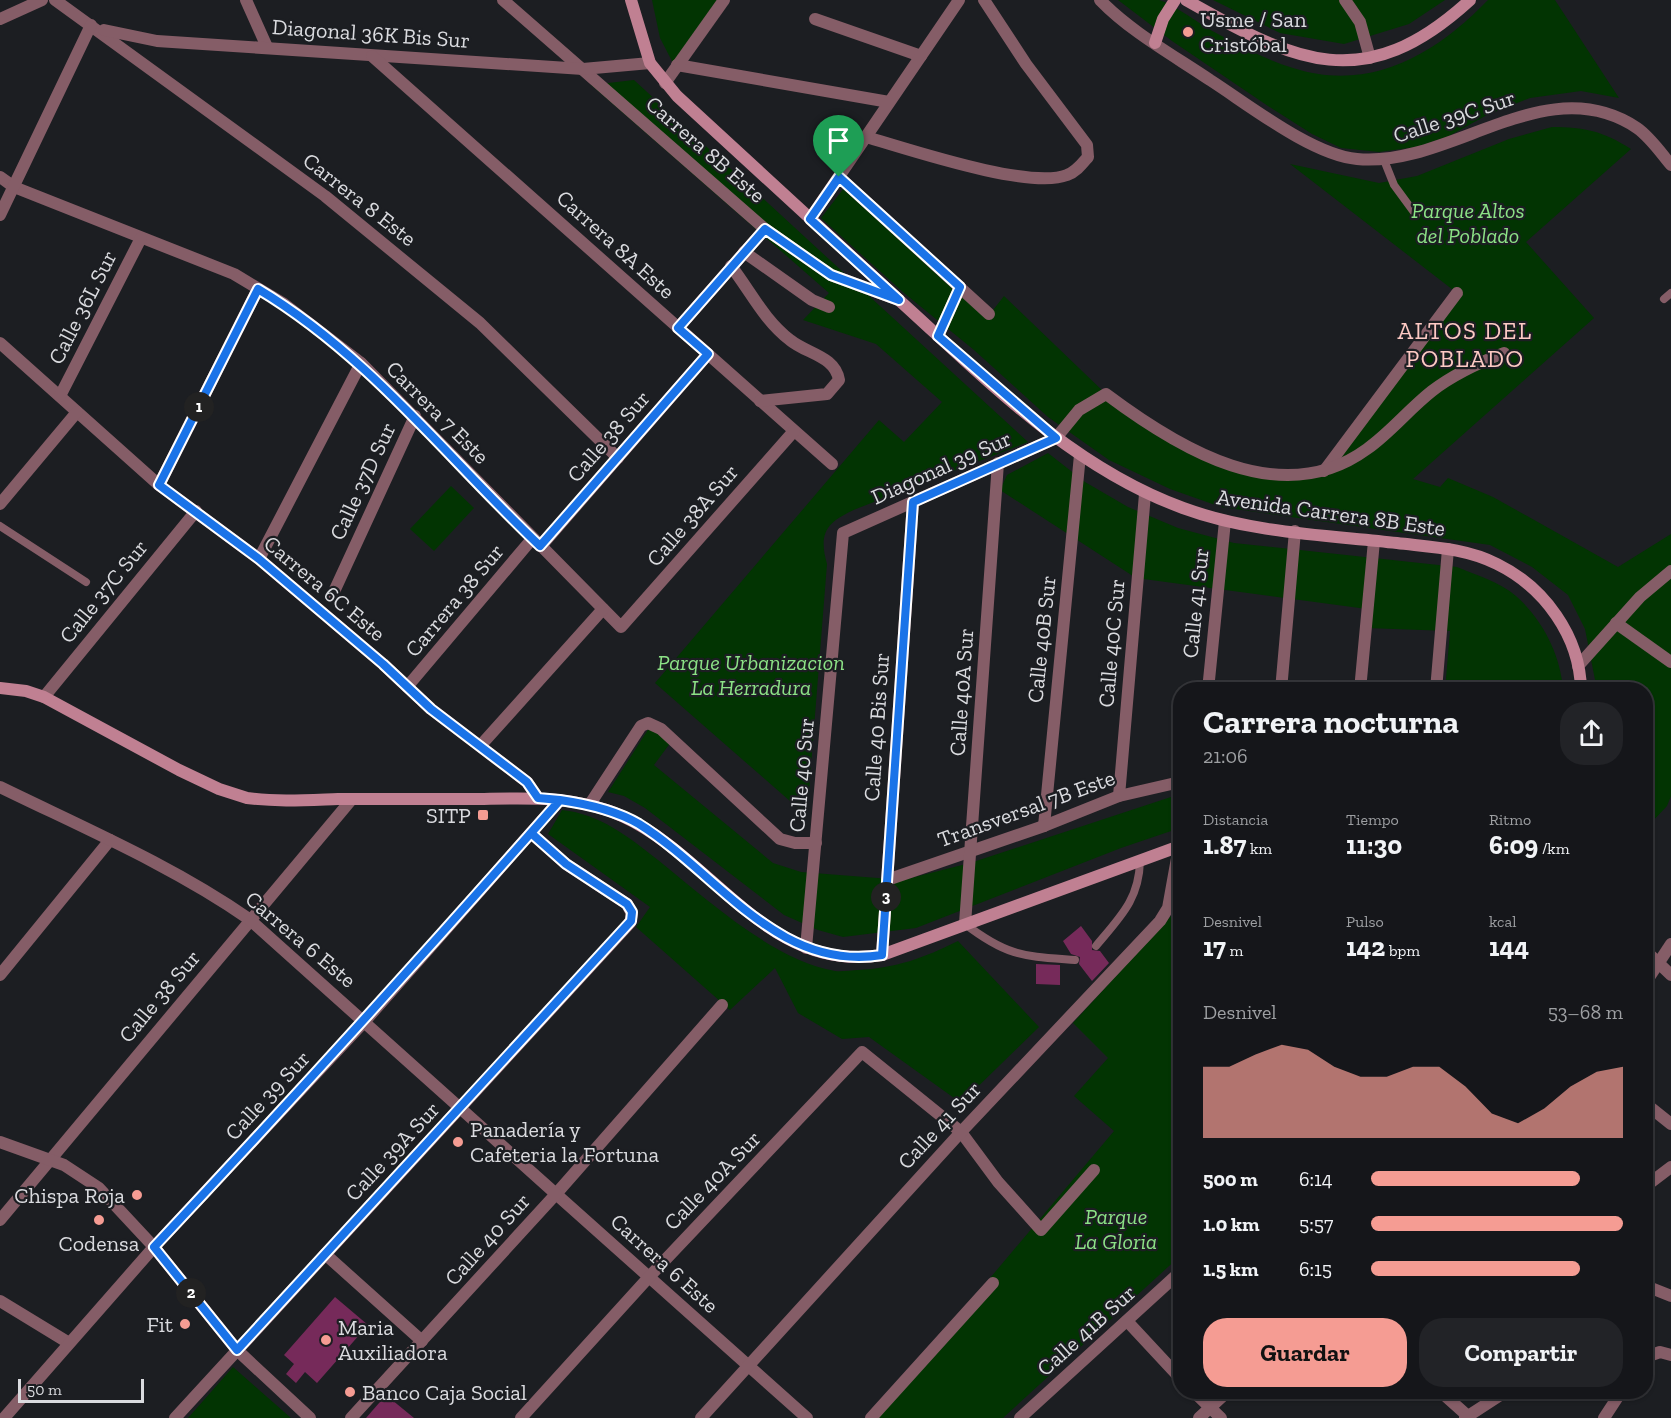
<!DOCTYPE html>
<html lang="es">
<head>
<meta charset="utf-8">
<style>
	:root { --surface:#15161a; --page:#222327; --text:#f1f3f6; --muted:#9d9fa2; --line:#343539; --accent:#f59c93 }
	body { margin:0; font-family:"Zilla Slab",serif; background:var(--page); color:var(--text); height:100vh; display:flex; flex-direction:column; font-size:22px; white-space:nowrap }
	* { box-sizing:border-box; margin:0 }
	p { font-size:20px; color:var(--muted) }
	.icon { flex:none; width:33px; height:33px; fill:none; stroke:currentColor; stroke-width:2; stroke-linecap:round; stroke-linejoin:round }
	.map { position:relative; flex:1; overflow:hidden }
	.side { position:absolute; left:1173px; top:682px; width:480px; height:717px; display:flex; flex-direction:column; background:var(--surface); border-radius:24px; box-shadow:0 2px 4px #0004,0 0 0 2px var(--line) }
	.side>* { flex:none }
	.scale { position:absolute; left:18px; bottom:15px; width:126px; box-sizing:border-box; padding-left:6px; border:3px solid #dadbdf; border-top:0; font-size:16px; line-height:21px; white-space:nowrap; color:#dadbdf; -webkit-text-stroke:4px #1c1e22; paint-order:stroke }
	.pin { position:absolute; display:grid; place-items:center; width:51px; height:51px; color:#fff; margin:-62px -26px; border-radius:50% 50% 50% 0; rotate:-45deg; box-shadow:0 0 6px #0007 }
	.pin .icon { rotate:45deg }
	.km { position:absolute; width:30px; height:30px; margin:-15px; border-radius:50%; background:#222; color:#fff; font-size:16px; line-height:30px; text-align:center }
	.round { display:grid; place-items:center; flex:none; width:63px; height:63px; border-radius:24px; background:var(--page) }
	.head { display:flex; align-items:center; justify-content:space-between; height:102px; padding:0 30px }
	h1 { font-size:33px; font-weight:700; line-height:45px }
	.figures { display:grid; grid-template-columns:repeat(3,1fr); gap:9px; height:102px; padding:6px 30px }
	.figures div { display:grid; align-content:center }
	.figures b { font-size:26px; font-weight:700 }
	.figures small { font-size:16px; font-weight:400 }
	.figures p { font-size:16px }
	.chart { height:168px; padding:12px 30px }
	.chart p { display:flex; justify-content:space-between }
	.chart svg { width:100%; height:108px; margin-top:6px; fill:var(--accent); opacity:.7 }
	.cta { display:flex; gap:12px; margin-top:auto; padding:12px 30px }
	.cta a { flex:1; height:69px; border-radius:24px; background:var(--accent); color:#111; font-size:24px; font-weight:700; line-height:69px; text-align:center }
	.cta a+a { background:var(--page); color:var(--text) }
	ul { padding:0 30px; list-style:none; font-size:20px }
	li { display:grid; grid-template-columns:96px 72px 1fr; align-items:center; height:45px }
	li i { height:15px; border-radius:8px; background:var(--accent) }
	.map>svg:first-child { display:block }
	.green { fill:#023402 }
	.building { fill:#762a5a }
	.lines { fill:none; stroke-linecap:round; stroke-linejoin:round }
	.service { stroke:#855d67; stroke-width:8 }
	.minor { stroke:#855d67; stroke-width:12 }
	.tertiary { stroke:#855d67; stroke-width:12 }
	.secondary { stroke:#c08092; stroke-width:12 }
	.route-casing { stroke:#fff; stroke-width:12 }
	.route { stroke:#1a73e8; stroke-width:8 }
	.poi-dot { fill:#f59c93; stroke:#1c1e22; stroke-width:2 }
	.labels { text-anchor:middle; stroke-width:4.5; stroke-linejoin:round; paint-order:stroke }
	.poi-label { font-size:22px; fill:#dadbdf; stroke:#1c1e22; text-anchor:start }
	.street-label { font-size:22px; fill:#dadbdf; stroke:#1c1e22 }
	.park-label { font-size:22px; font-style:italic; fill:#8ce286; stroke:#1c1e22 }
	.neighbourhood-label { font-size:24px; letter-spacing:1.5px; fill:#fecac4; stroke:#1c1e22 }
</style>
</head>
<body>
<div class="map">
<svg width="1671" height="1418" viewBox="0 0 1671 1418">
	<rect width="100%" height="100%" fill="#1c1e22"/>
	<g class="green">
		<path d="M652,0H717L673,63L660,38Z"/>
		<path d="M1118,0C1131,0 1147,0 1159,0C1174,4 1202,26 1218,34C1242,47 1267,60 1293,68C1370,93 1436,54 1488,0H1555L1619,98L1581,91L1530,98L1487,115L1449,136L1416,147L1379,152L1341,148L1312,134L1268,106L1172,41Z"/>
		<path d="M1213,0H1445L1409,24L1344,44L1280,33Z"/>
		<path d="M634,80L1028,442L856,509C827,522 818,532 827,564L807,816L655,683L879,420L904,442L942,402L876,344L803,320L829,293L591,85Z"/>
		<path d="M1552,127C1584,127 1603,131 1631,149L1526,242L1594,318L1413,479L1440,487L1448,478L1493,497L1618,567L1671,534V796L1667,806L1649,825L1646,822V690H1597L1585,629L1568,595L1532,567L1490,545L1221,507L1170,489L1109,460L1048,417L974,350L904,293L821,218L847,184L990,314L1004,296L1106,394L1166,436L1269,474L1324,472L1457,293L1290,164L1379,183L1417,176L1509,139Z"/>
		<path d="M1048,453L1085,482L1128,507L1178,528L1234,543L1457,567C1476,575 1500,582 1516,596C1542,619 1561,655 1563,690H1445L1450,631L1366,628L1367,609L1136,578L1000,490L1007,475Z"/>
		<path d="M451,486L474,508L434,551L410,529Z"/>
		<path d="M651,725L671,742L654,765L773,863L801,872L903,880L970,863L1180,794V828L1121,848L916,928L843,937L818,930L784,915L645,808L624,796L608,792Z"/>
		<path d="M562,810C600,814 629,837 658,860C708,900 771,959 835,971C842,972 851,970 858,970C896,968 924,958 958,941L1039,1027L961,1103L869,1037L842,1039L798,1013L775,968L730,1010L636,927L650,907L548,834Z"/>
		<path d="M1180,888V1256L1003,1418H872L1114,1131L1074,1096L1108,1058L1073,1023L1171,916Z"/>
		<path d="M233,1367L291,1418H188Z"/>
	</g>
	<g class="building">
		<path d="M1081,926L1092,941V950L1100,951L1109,963L1092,981L1079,964L1080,957L1071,954L1063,941Z"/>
		<path d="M1036,964L1060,965V985L1036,984Z"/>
		<path d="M335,1297L368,1325L317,1383L305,1372L296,1383L286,1374L294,1364L284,1355Z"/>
		<path d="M386,1395L414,1418H366Z"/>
	</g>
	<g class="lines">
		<g class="service">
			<path d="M1384,160L1394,185L1416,215"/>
			<path d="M1664,299L1671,293"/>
			<path d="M0,526L86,582"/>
			<path d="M965,924C1008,957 1024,956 1075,960"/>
			<path d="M1096,946C1120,917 1139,900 1140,861"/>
		</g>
		<g class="minor">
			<path d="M55,0L325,196L480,323L618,458"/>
			<path d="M246,0L267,47"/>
			<path d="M503,0L765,229L831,275L899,300"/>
			<path d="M1345,0L1360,22L1370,58"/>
			<path d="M0,19L42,0"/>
			<path d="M815,19L921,56"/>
			<path d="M104,30L157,41L583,69L650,63"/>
			<path d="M372,56L832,464"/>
			<path d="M677,65L889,102"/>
			<path d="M665,83L724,0"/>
			<path d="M866,137C908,149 1029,190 1067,175C1076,172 1082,164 1088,157L1087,145L1026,64L984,0"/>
			<path d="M0,177L14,187L234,274L284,304L361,363L621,627L794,431"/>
			<path d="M839,177L989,314"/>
			<path d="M0,215L91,25"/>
			<path d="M810,219L959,0"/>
			<path d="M744,252L812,300L829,307"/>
			<path d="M731,266C751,292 764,320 790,340C807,354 835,356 839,380L827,394L760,401"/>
			<path d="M678,328L765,229"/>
			<path d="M938,336L960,287"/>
			<path d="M0,343L159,485L259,559L383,664L431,709L527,782L538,798"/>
			<path d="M60,396L141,238"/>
			<path d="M1324,471L1457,293"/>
			<path d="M159,485L258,289"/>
			<path d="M0,504L77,412"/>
			<path d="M541,546L708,354"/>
			<path d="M259,559L361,363"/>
			<path d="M332,596L415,416"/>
			<path d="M1616,623L1671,662"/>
			<path d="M1578,666L1640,597L1671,571"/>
			<path d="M407,687L532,539"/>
			<path d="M1208,690L1225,521"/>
			<path d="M1281,690L1295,531"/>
			<path d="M1360,690L1374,541"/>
			<path d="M1436,690L1448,549"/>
			<path d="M44,697L196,511"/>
			<path d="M481,745L603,609"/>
			<path d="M1119,796L1145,494"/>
			<path d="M590,804L641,726L648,723L661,729L780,839L795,843H816"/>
			<path d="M1044,826L1080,455"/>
			<path d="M887,880L1044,826L1119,796L1180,782"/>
			<path d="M965,924L998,463"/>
			<path d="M806,948L843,533L1056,438L1079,410L1106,394C1178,448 1281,512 1367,449C1391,432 1409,409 1432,391C1454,374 1478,363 1504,353"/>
			<path d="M1646,951L1671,975"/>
			<path d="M882,955L913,502"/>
			<path d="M0,975L110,840"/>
			<path d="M1646,982L1671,944"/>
			<path d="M722,1005L556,1194L807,1418"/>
			<path d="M1646,1104L1671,1124"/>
			<path d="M1646,1186L1671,1167"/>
			<path d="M0,1220L352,799"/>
			<path d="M325,1254L422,1341"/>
			<path d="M1646,1286L1671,1296"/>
			<path d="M0,1301L69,1343"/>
			<path d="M1127,1321L1180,1378"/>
			<path d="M1646,1357L1660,1352L1671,1355"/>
			<path d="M1194,1392L1221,1418"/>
			<path d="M1441,1392L1470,1418"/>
			<path d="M175,1418L630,923L632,914L627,904L566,864L531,833"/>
			<path d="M521,1418L649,1277L862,1052L961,1132L998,1182L1041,1230L1094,1170"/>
			<path d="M701,1418L961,1132L1160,921L1168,908L1179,847"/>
			<path d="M871,1418L993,1283"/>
			<path d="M1020,1418L1180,1272"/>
			<path d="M1199,1418L1227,1392"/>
			<path d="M1465,1418L1505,1392"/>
			<path d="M1604,1418L1621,1392"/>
		</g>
		<g class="tertiary">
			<path d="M1100,0C1131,32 1173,55 1210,80C1249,105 1312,155 1357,159C1451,168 1546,67 1637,128C1650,137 1661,153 1671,165"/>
			<path d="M0,787C84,828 173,866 249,919L556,1194L351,1418"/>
			<path d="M0,1142L64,1165L99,1188L154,1247L237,1350L310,1418"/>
			<path d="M4,1418L154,1247L365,1021L560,800"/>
		</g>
		<g class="secondary">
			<path d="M631,0L650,63L677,96C752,165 826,233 900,301C987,380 1071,467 1183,508C1251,533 1326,535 1397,543C1430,547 1466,548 1497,564C1544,587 1580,636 1581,690"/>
			<path d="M1186,0C1295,62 1364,97 1470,0"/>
			<path d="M1155,43L1163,19L1175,0"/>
			<path d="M0,688L26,691L44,697L179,770L219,789L247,798C277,802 308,800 338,799C387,799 435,799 484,799C531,798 578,796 622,816C713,857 767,974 882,955L1180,846"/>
		</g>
	</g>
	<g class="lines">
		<defs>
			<path id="route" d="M839,177L810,219L899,300L831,275L765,229L678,328L708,354L540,546C447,458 370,356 258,289L159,485L259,559L383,664L431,709L527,782L538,798L560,800C427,951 292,1100 154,1247L237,1350L631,921L632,912L627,904L566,864L531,833L560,800C588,804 615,810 639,824C718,873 777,972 882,955L913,502L1056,438L938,336L960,287L839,177"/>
		</defs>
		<use href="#route" class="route-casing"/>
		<use href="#route" class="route"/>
	</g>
	<g class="poi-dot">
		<circle cx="1188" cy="32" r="6"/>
		<rect x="477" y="809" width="12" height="12" rx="3"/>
		<circle cx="458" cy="1142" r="6"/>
		<circle cx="137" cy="1195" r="6"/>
		<circle cx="99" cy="1220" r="6"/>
		<circle cx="185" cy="1324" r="6"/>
		<circle cx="326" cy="1340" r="6"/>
		<circle cx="350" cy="1392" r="6"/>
	</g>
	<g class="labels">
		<g class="poi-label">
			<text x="1200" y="27">Usme / San<tspan x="1200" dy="25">Cristóbal</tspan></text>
			<text x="471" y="823" text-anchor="end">SITP</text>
			<text x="470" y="1137">Panadería y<tspan x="470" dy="25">Cafeteria la Fortuna</tspan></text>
			<text x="125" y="1203" text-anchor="end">Chispa Roja</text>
			<text x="99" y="1251" text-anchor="middle">Codensa</text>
			<text x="173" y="1332" text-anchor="end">Fit</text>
			<text x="338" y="1335">Maria<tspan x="338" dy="25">Auxiliadora</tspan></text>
			<text x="362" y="1400">Banco Caja Social</text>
		</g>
		<g class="street-label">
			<text transform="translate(371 33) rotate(4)" y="8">Diagonal 36K Bis Sur</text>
			<text transform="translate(1454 116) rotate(-18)" y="8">Calle 39C Sur</text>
			<text transform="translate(706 149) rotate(41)" y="8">Carrera 8B Este</text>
			<text transform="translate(360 199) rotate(38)" y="8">Carrera 8 Este</text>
			<text transform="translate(616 244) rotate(42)" y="8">Carrera 8A Este</text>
			<text transform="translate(82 307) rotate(-63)" y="8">Calle 36L Sur</text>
			<text transform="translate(438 412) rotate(45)" y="8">Carrera 7 Este</text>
			<text transform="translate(608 436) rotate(-49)" y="8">Calle 38 Sur</text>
			<text transform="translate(941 467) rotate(-24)" y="8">Diagonal 39 Sur</text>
			<text transform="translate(362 481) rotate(-65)" y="8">Calle 37D Sur</text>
			<text transform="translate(1331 512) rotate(8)" y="8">Avenida Carrera 8B Este</text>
			<text transform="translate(692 515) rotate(-49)" y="8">Calle 38A Sur</text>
			<text transform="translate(325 588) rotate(40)" y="8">Carrera 6C Este</text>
			<text transform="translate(103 591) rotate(-51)" y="8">Calle 37C Sur</text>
			<text transform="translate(454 600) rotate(-50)" y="8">Carrera 38 Sur</text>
			<text transform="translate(1195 603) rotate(-84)" y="8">Calle 41 Sur</text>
			<text transform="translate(1041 639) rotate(-84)" y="8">Calle 40B Sur</text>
			<text transform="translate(1111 643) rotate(-85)" y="8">Calle 40C Sur</text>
			<text transform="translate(961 692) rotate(-86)" y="8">Calle 40A Sur</text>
			<text transform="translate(876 727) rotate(-86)" y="8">Calle 40 Bis Sur</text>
			<text transform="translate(801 775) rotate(-85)" y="8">Calle 40 Sur</text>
			<text transform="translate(1026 808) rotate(-20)" y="8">Transversal 7B Este</text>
			<text transform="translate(301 939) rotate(40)" y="8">Carrera 6 Este</text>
			<text transform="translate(159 996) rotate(-50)" y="8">Calle 38 Sur</text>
			<text transform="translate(267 1095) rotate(-47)" y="8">Calle 39 Sur</text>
			<text transform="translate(939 1125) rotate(-47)" y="8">Calle 41 Sur</text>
			<text transform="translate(392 1151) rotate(-47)" y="8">Calle 39A Sur</text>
			<text transform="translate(712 1180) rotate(-46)" y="8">Calle 40A Sur</text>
			<text transform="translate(487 1239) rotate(-48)" y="8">Calle 40 Sur</text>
			<text transform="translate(665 1263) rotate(42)" y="8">Carrera 6 Este</text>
			<text transform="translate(1086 1330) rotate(-42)" y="8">Calle 41B Sur</text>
		</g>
		<g class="park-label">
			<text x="1468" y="218">Parque Altos<tspan x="1468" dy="25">del Poblado</tspan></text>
			<text x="751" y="670">Parque Urbanizacion<tspan x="751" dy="25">La Herradura</tspan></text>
			<text x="1116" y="1224">Parque<tspan x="1116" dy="25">La Gloria</tspan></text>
		</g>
		<g class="neighbourhood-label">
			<text x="1465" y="339">ALTOS DEL<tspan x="1465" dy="28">POBLADO</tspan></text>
		</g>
	</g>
</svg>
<div class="scale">50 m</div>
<div class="pin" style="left:839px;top:177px;background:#1e9e55"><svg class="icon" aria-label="arrive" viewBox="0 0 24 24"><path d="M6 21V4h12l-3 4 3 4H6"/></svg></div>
<b class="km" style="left:199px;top:407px">1</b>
<b class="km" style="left:191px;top:1293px">2</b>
<b class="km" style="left:886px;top:897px">3</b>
<section class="side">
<div class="head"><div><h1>Carrera nocturna</h1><p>21:06</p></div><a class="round"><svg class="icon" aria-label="share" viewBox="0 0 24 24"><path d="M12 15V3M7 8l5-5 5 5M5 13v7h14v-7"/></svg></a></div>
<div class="figures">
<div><p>Distancia</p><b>1.87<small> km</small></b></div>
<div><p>Tiempo</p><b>11:30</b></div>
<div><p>Ritmo</p><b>6:09<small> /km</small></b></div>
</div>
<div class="figures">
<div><p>Desnivel</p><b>17<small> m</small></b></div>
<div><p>Pulso</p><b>142<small> bpm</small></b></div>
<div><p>kcal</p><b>144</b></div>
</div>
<div class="chart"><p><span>Desnivel</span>53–68 m</p>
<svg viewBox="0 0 160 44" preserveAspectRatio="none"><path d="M0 44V15L10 15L20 10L30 6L40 8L50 15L60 19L70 19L80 15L90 15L100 23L110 34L120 38L130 32L140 23L150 17L160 15V44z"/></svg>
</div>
<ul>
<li><b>500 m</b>6:14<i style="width:83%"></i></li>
<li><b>1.0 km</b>5:57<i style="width:100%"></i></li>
<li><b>1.5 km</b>6:15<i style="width:83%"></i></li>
</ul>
<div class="cta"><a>Guardar</a><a>Compartir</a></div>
</section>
</div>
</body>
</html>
